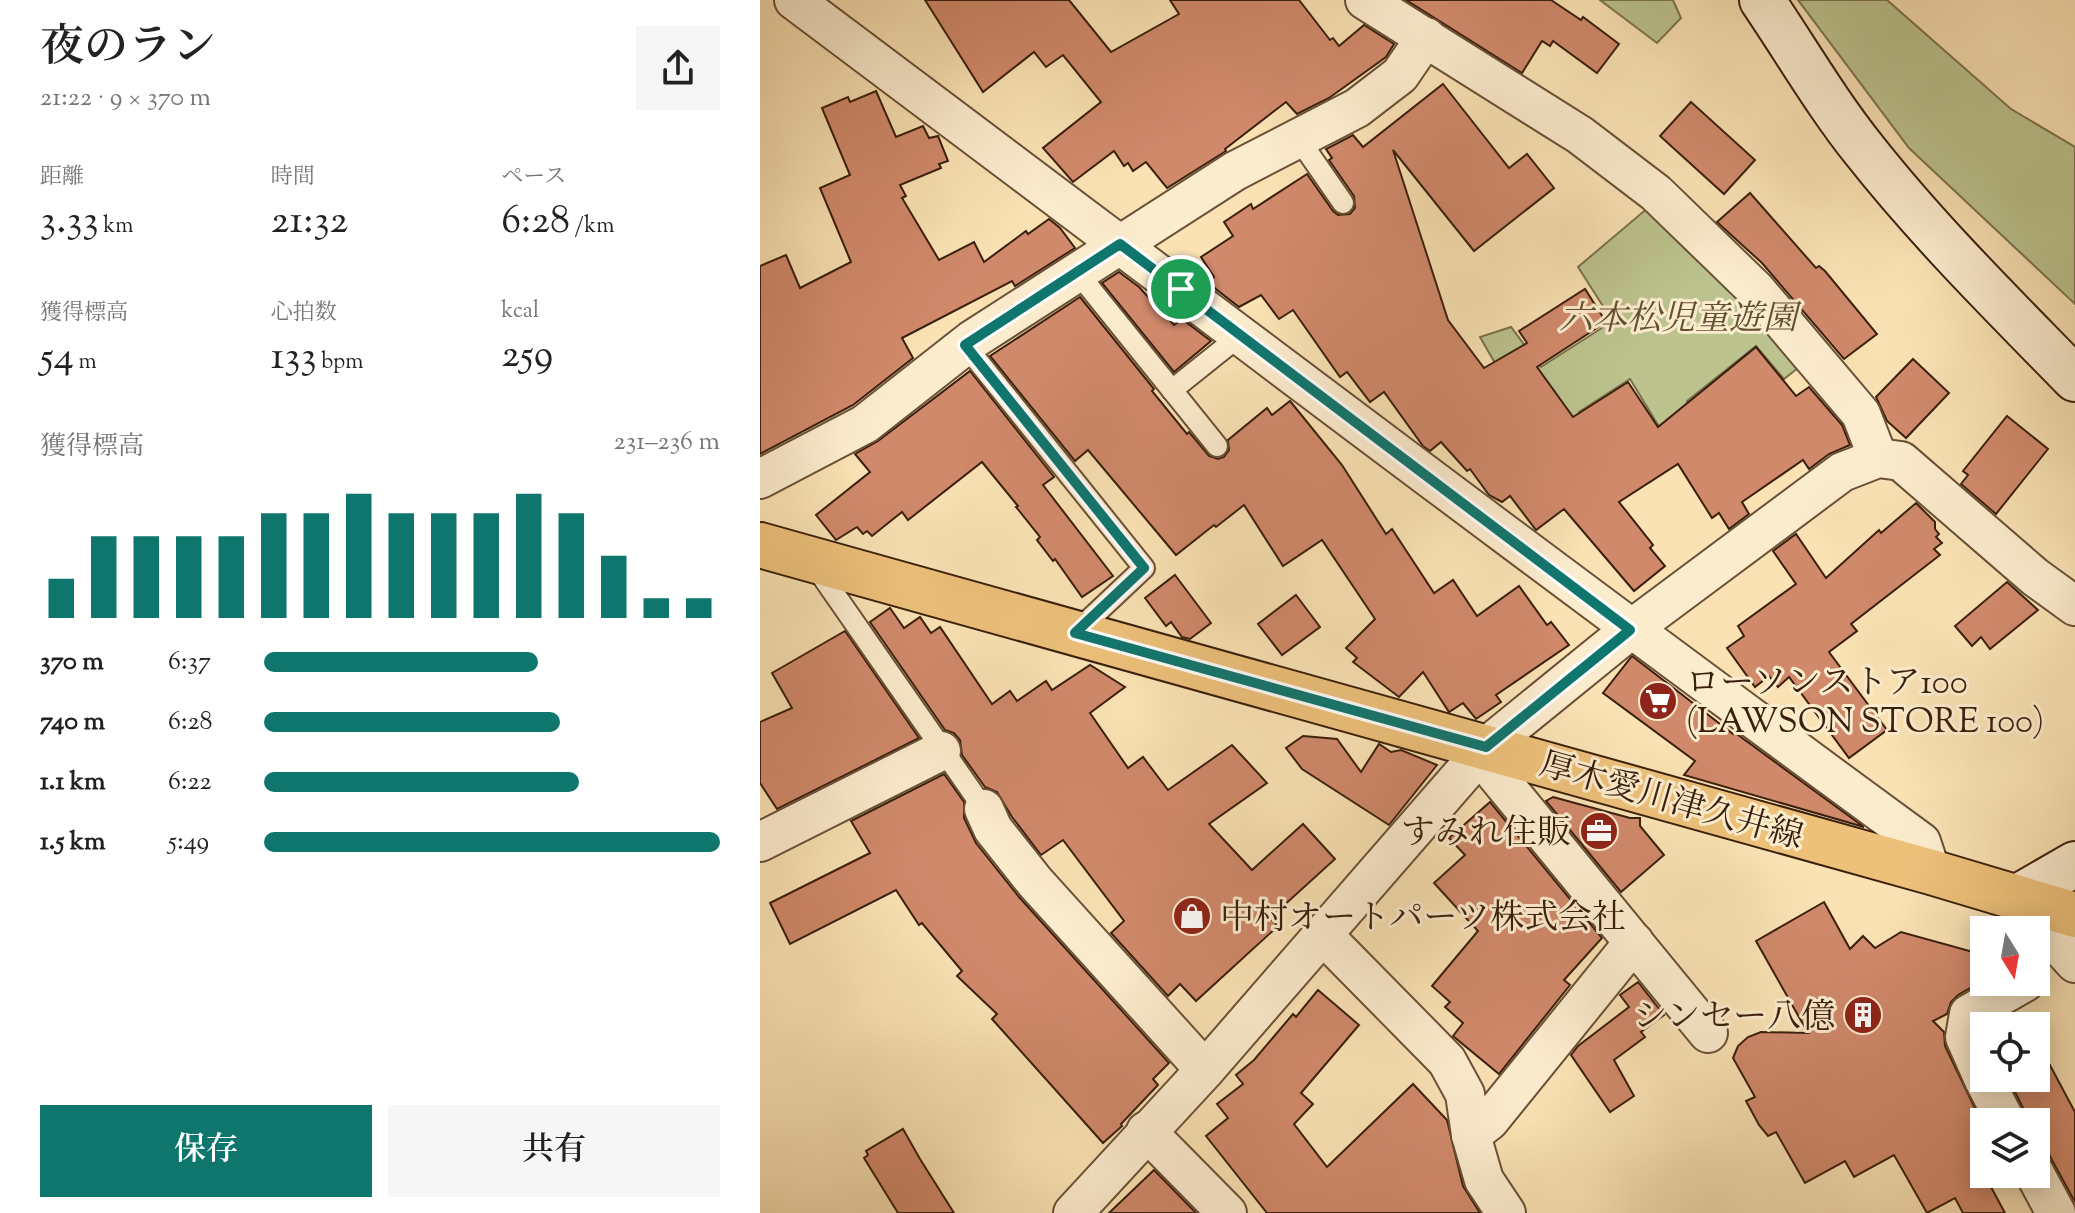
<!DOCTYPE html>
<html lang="ja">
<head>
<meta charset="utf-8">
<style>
	:root { --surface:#fff; --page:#f6f6f6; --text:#222; --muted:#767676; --accent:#0f766e }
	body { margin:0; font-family:"Sorts Mill Goudy","Noto Serif JP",serif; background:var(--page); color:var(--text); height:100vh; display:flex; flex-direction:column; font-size:30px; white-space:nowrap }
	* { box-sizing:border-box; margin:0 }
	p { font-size:26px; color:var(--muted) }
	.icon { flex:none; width:44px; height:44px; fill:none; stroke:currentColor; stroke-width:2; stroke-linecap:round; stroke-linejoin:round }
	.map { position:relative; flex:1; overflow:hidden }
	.details { display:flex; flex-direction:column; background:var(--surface); width:760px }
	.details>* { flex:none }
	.needle { width:52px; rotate:169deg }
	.fabs { position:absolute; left:1210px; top:916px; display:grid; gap:16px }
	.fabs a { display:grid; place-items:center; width:80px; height:80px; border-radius:0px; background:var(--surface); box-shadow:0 4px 20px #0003; font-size:40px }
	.pin { position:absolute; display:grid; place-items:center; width:68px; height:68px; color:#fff; margin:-34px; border:4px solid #fff; border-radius:50%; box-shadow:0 2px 8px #0007 }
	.round { display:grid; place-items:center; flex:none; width:84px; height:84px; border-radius:0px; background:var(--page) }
	.summary { display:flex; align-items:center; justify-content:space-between; height:136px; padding:0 40px }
	h1 { font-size:44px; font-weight:600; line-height:60px }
	.figures { display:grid; grid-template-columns:repeat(3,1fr); gap:12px; height:136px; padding:8px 40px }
	.figures div { display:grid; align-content:center }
	.figures b { font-size:40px; font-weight:600 }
	.figures small { font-size:22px; font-weight:400 }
	.figures p { font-size:22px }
	.chart { height:224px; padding:16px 40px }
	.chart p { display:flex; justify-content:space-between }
	.chart svg { width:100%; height:144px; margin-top:8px; stroke:var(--accent); stroke-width:6 }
	.button { display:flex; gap:16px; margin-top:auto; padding:16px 40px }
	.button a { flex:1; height:92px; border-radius:0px; background:var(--accent); color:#fff; font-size:32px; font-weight:600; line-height:92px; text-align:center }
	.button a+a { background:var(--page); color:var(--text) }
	ul { padding:0 40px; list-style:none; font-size:26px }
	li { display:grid; grid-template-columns:128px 96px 1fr; align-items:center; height:60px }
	li i { height:20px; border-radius:10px; background:var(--accent) }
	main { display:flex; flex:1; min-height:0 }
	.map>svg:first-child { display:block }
	.green { fill:#bcc38e; stroke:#7b714d; stroke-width:2 }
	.building { fill:#d0896b; stroke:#3a1f0c; stroke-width:2 }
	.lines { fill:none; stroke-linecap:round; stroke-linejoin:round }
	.lane-casing { stroke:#6a5036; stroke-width:24 }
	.street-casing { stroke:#6a5036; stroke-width:42 }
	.secondary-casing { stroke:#3a1f0c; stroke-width:48 }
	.primary-casing { stroke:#3a1f0c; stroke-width:48 }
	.lane { stroke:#fcecce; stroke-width:20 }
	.street { stroke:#fcecce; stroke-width:38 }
	.secondary { stroke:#fcecce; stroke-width:44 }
	.primary { stroke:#edc17a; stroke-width:44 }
	.route-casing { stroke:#fff; stroke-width:16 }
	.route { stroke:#0f766e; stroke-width:10 }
	.labels { text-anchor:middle; stroke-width:6; stroke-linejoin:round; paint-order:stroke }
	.park-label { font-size:34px; font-style:italic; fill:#615033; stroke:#fcecce }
	.poi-label { font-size:34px; fill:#3a1f0c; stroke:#fcecce; text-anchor:start }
	.street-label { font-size:34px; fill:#3a1f0c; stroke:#fcecce }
</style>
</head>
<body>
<main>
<section class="details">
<div class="summary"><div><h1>夜のラン</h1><p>21:22 · 9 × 370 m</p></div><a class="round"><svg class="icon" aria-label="share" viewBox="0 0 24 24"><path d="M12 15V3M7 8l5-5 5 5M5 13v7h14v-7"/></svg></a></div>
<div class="figures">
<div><p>距離</p><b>3.33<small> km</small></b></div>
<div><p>時間</p><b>21:32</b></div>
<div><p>ペース</p><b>6:28<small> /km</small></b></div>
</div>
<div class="figures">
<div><p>獲得標高</p><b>54<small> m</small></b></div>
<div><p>心拍数</p><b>133<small> bpm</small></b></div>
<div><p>kcal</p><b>259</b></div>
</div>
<div class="chart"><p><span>獲得標高</span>231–236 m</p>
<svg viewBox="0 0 160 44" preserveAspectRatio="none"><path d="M5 44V32M15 44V19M25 44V19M35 44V19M45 44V19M55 44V12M65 44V12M75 44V6M85 44V12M95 44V12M105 44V12M115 44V6M125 44V12M135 44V25M145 44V38M155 44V38"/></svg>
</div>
<ul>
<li><b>370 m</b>6:37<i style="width:60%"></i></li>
<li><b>740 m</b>6:28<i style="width:65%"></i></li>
<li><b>1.1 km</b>6:22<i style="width:69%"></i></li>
<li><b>1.5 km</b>5:49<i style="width:100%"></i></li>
</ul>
<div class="button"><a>保存</a><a>共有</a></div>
</section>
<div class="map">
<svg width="1315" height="1213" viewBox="0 0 1315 1213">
	<rect width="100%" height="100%" fill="#fae2b4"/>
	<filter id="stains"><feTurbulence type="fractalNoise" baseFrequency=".0025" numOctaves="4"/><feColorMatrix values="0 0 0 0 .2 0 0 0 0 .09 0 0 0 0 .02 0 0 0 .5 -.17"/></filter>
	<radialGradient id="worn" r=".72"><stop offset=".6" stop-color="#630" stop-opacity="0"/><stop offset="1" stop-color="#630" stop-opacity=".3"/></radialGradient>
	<g class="green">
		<path d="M840,0H913L921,18L897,43Z"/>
		<path d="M1038,0H1127L1251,109L1315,147V304L1149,148Z"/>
		<path d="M896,201L1048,360L1024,379L996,346L927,401L933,418L923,466L870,379L819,412L828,424L800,439L747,384L720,337L751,327L781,367L848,324V314L818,267Z"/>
	</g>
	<g class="building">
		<path d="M165,0H309L351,52L419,14L410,0H539L570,40L573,38L579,46L604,25L634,44L626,57L569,98L537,114L526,102L465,149L466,151L407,188L386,162L373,171L368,163L364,166L354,151L313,182L283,148L341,102L303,55L286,67L274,52L223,92Z"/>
		<path d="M646,0H791L821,20L823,17L859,44L837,73L793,41L790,46L782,41L762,73Z"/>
		<path d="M683,84L749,168L767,154L794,188L714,251L633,150L688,320L724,368L767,343L759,331L825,289L846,322L777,367L813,417L868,382L898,427L996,347L1036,396L1049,387L1082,425L1090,445L1069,454L1049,469L1043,460L982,502L989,514L969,529L959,513L952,518L918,464L859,502L893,545L890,548L905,566L874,591L804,509L776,530L750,496L742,502L729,495L710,469L707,471L681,442L670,451L663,446L624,392L610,402L587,372L580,377L533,310L519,319L501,295L479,307L452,286L448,281L454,277L441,257L473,236L464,222L491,204L493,209L547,174L573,211L578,215L590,214L595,208L594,196L569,160L572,158L566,149L593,135L603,147Z"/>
		<path d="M116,91L136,137L163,126L169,138L178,136L188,161L179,164L181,168L140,185L146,196L142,198L179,260L214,242L224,262L266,231L268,234L289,219L300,228L315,248L255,286L252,281L142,338L153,358L93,405L0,454V266L26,255L40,288L91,262L60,188L90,175L62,108L88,97L90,102Z"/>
		<path d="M931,102L995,160L964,194L900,136Z"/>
		<path d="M990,193L1056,268L1059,266L1065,271L1117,334L1084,359L1002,263L957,222Z"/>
		<path d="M359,272L379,287L414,325L422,319L451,341L414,372L342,283Z"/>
		<path d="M320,297L394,389L392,391L427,434L429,432L449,456L458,459L464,457L469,450L468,440L507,408L512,415L530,401L582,465L626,534L632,529L674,593L693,580L717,616L759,586L787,625L791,622L809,645L736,695L741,702L716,719L703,703L689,712L663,672L639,697L593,662L597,658L586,648L615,619L562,540L523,566L484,505L456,527L454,525L416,555L328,450L315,461L230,356Z"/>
		<path d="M1153,359L1189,393L1146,438L1127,421L1116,397Z"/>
		<path d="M210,371L294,477L283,485L353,576L322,597L295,559L293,561L277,540L280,537L256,507L258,506L222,462L148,520L142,512L112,536L107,531L103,534L97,527L76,540L56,515L110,472L95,454L118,441Z"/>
		<path d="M1247,416L1288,449L1236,514L1201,484L1208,475L1203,471Z"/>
		<path d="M1156,503L1175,522V529L1179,534L1176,537L1182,543L1174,549L1180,555L1091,624L1097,631L1069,652L1127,730L1089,758L1029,677L1018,687L1009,676L995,687L967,648L984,636L978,626L1036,584L1013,551L1036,534L1066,578L1119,530L1121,533Z"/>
		<path d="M415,575L451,623L430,639L422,637L411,622L406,626L385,598Z"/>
		<path d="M1247,582L1278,610L1230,649L1221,637L1212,646L1195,626Z"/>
		<path d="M536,595L560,627L522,655L498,624Z"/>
		<path d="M130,608L144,628L160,617L171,633L180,627L232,704L250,691L257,701L286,681L292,690L330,665L365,687L330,713L368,768L383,757L408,790L472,745L507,783L449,824L492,870L543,824L575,859L510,918L518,926L436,1001L420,984L408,996L351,933L364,921L303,840L281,855L252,817L237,792L225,787L202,755L200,740L194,733L185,730L110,622Z"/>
		<path d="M85,631L159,738L17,809L0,783V722L32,708L12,673Z"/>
		<path d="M872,656L973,734L974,732L1104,827L924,775L935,761L843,693Z"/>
		<path d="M543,736L577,739L601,772L619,744L631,752L641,750L677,765L629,825L542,769L526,748Z"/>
		<path d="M184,774L204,802V818L216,843L259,897L409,1063L393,1079L398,1085L361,1124L362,1126L343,1143L232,1019L237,1014L197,976L202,971L162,923L159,925L136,890L30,944L10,903L110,853L91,821Z"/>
		<path d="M793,797L870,818H880V826L904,855L861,892L786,801Z"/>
		<path d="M730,802L842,938L804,980L810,985L739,1074L693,1036L703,1023L685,1007L690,1002L672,986L718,931L674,883L705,855L689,838Z"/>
		<path d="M1064,902L1090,949L1103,936L1115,948L1141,932L1224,955V980L1198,995L1191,1002L1187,1014L1173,1021L1184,1032L1185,1046L1224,1127V1174L1245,1213H1203L1195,1198L1167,1213L1134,1155L1094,1177L1085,1161L1045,1183L1016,1132L1008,1136L999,1125L986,1101L995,1097L973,1058L978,1046L988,1037L1001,1032L1048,1033L996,941Z"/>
		<path d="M878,982L904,1015L881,1032L885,1037L854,1060L874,1096L850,1112L811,1055L818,1046L869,1007L860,995Z"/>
		<path d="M558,990L599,1025L541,1093L553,1104L534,1124L567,1167L653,1084L687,1120L703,1186L720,1213H507L446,1136L468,1118L457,1104L483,1084L476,1075L494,1060L533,1014L536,1017Z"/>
		<path d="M1276,1039L1315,1112V1202L1276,1131V1122H1268L1265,1112L1248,1078H1276Z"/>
		<path d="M143,1129L160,1159L194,1213H138L104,1158L108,1155L106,1151Z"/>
		<path d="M394,1170L436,1213H349Z"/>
	</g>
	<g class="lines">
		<defs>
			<g id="lane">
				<path d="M538,138L583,203"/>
				<path d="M317,272L457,446"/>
				<path d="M205,345L384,568L316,632"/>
				<path d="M412,390L482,334"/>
				<path d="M55,566L224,809"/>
			</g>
			<g id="street">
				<path d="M34,0C409,281 782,565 1161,842L1171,872"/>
				<path d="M605,0L820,135L896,193L996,290L1101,414L1118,458"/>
				<path d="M0,479L105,424L212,340L475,171L597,108L640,75L666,37"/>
				<path d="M720,755L948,1033"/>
				<path d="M224,809L233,829L275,882L445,1070"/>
				<path d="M0,842L181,751"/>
				<path d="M1256,898L1315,963"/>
				<path d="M562,934L687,1061L705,1094L711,1135L724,1180L746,1213"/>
				<path d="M1246,1122L1224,1080L1205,1037L1209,1014L1265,982"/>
				<path d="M386,1131L467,1213"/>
				<path d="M711,1135L729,1121L874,942"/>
				<path d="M1275,1174L1296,1213"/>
				<path d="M313,1213L445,1070L726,747L870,630L1082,472L1118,458L1141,461L1275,577L1315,606"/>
			</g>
			<g id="secondary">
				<path d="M1002,0C1036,50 1067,104 1105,151C1169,232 1243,305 1315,379"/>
				<path d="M1256,898L1315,864"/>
			</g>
			<path id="primary" d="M0,545L1171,872L1315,915"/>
		</defs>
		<use href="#lane" class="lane-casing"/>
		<use href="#street" class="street-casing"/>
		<use href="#secondary" class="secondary-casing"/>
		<use href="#primary" class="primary-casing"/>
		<use href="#lane" class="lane"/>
		<use href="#street" class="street"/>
		<use href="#secondary" class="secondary"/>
		<use href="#primary" class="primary"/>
	</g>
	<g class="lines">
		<defs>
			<path id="route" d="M360,244L870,630L726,747L315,633L384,568L205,345Z"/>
		</defs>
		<use href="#route" class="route-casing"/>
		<use href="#route" class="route"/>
	</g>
	<defs>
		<symbol id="supermarket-disc" viewBox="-11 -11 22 22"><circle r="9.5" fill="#8f2418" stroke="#fcecce"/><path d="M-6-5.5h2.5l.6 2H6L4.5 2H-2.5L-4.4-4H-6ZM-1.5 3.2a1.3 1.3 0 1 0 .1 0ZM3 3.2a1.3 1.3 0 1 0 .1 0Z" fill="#fff"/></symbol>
		<symbol id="office-disc" viewBox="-11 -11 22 22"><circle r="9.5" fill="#8f2418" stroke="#fcecce"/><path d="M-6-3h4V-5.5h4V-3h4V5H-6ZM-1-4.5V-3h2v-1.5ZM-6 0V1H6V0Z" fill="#fff"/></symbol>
		<symbol id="shop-disc" viewBox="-11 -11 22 22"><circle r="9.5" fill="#8f2418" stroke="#fcecce"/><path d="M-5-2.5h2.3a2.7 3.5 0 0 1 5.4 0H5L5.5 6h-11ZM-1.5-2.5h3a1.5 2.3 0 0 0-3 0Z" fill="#fff"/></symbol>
		<symbol id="building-disc" viewBox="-11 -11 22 22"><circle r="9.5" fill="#8f2418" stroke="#fcecce"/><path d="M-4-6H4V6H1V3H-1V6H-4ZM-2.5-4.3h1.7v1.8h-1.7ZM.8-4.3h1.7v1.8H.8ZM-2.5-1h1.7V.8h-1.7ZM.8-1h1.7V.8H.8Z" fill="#fff"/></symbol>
	</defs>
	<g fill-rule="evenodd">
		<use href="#supermarket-disc" x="876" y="679" width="44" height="44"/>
		<use href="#office-disc" x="817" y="809" width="44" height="44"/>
		<use href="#shop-disc" x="410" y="894" width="44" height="44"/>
		<use href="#building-disc" x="1081" y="993" width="44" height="44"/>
	</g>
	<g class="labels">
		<g class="park-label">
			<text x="918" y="329">六本松児童遊園</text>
		</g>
		<g class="poi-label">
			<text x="926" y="693">ローソンストア100<tspan x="926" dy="39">(LAWSON STORE 100)</tspan></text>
			<text x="811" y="843" text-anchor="end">すみれ住販</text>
			<text x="460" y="928">中村オートパーツ株式会社</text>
			<text x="1075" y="1027" text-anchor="end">シンセー八億</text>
		</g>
		<g class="street-label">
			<text transform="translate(912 799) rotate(16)" y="12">厚木愛川津久井線</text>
		</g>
	</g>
	<rect width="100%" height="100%" filter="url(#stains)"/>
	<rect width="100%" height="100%" fill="url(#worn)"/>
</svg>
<div class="fabs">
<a><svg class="needle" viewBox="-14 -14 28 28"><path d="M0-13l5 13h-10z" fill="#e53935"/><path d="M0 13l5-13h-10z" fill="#767676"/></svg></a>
<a><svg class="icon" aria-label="locate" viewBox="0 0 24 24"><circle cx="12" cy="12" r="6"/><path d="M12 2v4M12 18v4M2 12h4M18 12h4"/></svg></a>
<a><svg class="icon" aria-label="layers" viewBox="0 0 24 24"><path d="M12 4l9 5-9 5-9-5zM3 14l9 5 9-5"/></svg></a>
</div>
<div class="pin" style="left:421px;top:289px;background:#1e9e55"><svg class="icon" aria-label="arrive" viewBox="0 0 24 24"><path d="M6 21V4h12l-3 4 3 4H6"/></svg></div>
</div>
</main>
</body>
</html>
